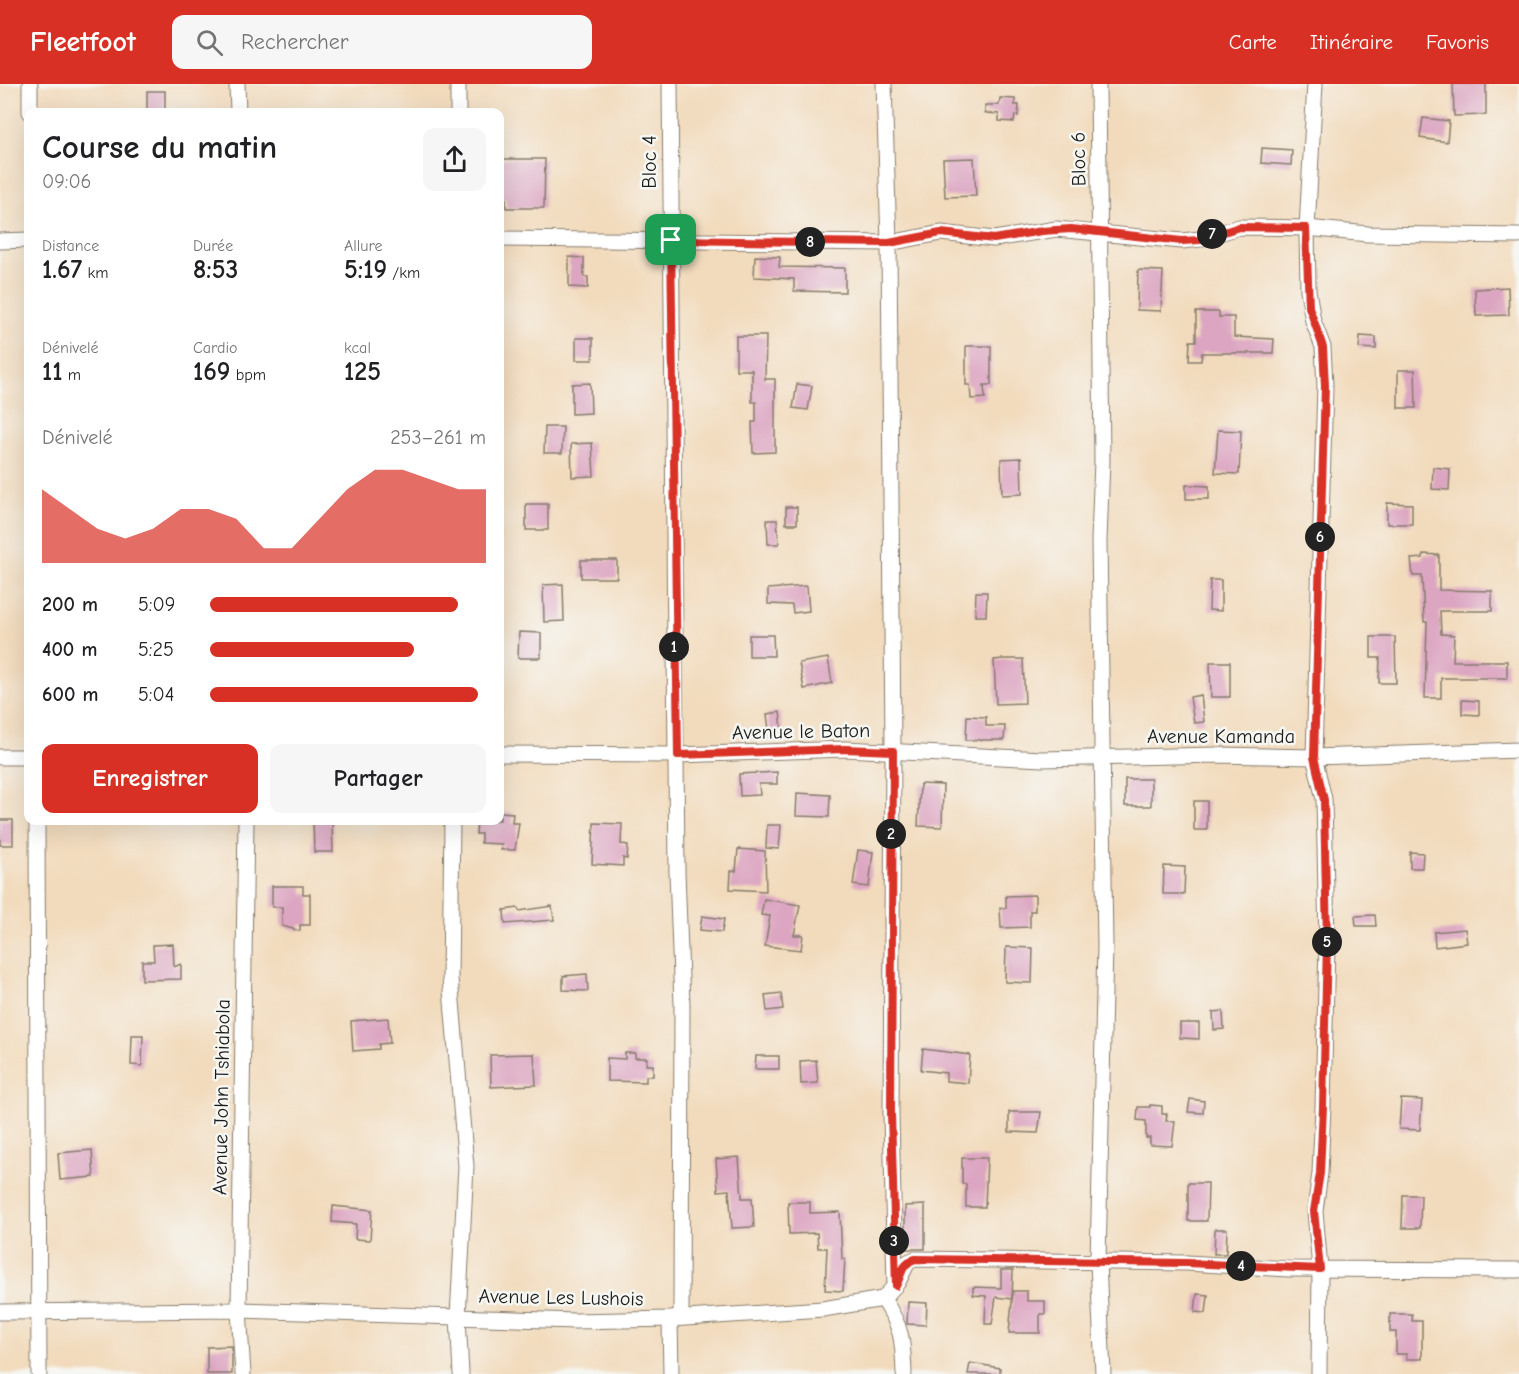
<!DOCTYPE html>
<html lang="fr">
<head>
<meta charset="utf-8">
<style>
	:root { --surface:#fff; --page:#f6f6f6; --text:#202124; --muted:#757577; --accent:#d93025 }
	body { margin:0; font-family:"Comic Neue",sans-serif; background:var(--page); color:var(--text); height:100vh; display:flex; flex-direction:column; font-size:22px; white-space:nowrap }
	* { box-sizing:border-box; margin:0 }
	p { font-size:20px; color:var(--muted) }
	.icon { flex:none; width:33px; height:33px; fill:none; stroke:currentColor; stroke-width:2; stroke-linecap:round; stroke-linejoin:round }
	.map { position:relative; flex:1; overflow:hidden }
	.drawer { position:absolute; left:24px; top:24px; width:480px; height:717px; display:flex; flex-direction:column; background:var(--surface); border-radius:12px; box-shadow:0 6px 24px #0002 }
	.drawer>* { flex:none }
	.pin { position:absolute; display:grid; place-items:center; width:51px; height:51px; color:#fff; margin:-26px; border-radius:12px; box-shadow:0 3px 9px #0006 }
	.km { position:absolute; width:30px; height:30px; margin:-15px; border-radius:50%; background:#222; color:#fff; font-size:16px; line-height:30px; text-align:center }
	.round { display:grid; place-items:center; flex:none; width:63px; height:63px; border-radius:12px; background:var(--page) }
	.headline { display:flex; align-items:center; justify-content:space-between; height:102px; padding:0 18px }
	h1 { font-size:33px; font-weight:700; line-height:45px }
	.stats { display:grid; grid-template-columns:repeat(3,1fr); gap:9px; height:102px; padding:6px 18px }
	.stats div { display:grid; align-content:center }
	.stats b { font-size:26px; font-weight:700 }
	.stats small { font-size:16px; font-weight:400 }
	.stats p { font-size:16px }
	.chart { height:168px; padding:12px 18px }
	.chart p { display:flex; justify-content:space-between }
	.chart svg { width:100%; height:108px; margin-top:6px; fill:var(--accent); opacity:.7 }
	.button { display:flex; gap:12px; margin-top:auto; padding:12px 18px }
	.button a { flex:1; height:69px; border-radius:12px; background:var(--accent); color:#fff; font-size:24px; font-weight:700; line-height:69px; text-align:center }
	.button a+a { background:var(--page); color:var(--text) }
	ul { padding:0 18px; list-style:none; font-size:20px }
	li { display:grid; grid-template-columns:96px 72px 1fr; align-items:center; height:45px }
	li i { height:15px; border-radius:8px; background:var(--accent) }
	header { display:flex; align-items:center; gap:36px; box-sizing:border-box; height:84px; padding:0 30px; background:var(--accent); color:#fff }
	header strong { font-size:28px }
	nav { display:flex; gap:33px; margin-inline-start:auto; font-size:21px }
	.search { width:420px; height:54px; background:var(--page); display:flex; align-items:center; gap:15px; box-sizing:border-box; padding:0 21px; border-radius:12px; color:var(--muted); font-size:22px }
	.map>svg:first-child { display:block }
	.building { fill:#dca5c1 }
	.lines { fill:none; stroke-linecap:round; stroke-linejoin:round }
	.minor-casing { stroke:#877c6c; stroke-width:17 }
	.minor { stroke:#fff; stroke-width:15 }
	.route-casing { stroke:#fff; stroke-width:12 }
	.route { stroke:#d93025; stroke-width:8 }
	.labels { text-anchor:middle; stroke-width:5; stroke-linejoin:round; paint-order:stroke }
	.street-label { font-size:20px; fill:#1c1c1c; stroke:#f6f6f2 }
</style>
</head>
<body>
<header>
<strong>Fleetfoot</strong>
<div class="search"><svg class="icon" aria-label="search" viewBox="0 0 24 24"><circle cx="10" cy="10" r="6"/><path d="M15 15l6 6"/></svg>Rechercher</div>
<nav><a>Carte</a><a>Itinéraire</a><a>Favoris</a></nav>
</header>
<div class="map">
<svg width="1519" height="1290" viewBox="0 0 1519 1290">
	<rect width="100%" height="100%" fill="#f6f6f2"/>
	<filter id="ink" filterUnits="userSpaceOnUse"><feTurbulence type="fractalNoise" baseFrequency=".0167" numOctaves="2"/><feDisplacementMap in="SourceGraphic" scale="12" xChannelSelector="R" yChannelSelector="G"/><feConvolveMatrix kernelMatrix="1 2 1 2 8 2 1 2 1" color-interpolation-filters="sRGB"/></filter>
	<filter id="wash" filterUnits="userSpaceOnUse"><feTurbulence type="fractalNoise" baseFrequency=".008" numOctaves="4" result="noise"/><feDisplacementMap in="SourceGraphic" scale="24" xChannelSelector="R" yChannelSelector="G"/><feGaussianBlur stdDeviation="1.35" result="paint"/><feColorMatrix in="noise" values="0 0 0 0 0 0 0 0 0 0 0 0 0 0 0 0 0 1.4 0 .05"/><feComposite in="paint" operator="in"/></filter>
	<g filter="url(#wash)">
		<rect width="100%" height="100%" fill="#f2dbbd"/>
		<g id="blocks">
			<g class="building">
				<path d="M1453,0H1486V31L1454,32Z"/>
				<rect x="147" y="7" width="18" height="21"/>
				<path d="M1000,14L1015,15V21H1019L1018,32L1015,31L1014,38L999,37V30L985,29V21H999Z"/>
				<path d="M1423,34L1449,37L1447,58L1420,54Z"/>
				<path d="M1262,64L1292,66L1291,81L1261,79Z"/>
				<path d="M974,74L976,112L945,113L943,75Z"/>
				<path d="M500,75H545L544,124H506V115H500Z"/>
				<path d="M755,172L780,173L779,183L845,184V208L794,207V195L754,193Z"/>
				<path d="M569,173L584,174V193H588V204L569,203Z"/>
				<path d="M1138,186L1163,187L1161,227L1137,226Z"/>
				<path d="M1508,203L1509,231L1476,232L1475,205Z"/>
				<path d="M1196,228H1219V233H1234V253L1274,255L1273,269H1202L1201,277H1189L1190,257H1196Z"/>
				<path d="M736,252H766L765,295H775V368L753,369L752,338H756V318H752V286H736Z"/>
				<path d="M1360,252L1376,253V265L1359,264Z"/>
				<rect x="576" y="254" width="17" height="22"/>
				<path d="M966,262H991V301H984L985,314L971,315L970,301H966Z"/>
				<path d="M1398,286H1415L1416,324H1398Z"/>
				<path d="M590,299L591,329L572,330V300Z"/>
				<path d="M797,300L812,302L808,326L793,324Z"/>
				<path d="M545,343H563L562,369H544Z"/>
				<path d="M1218,346L1241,347L1239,390L1215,389Z"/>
				<path d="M592,359L594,392L572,393L571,360Z"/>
				<path d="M1021,374L1022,410L1002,411L1001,375Z"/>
				<path d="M1433,383L1450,385L1449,406L1432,405Z"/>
				<path d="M1186,401L1209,402V415H1186Z"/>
				<path d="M1387,419L1412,420V440H1387Z"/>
				<rect x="526" y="420" width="22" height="26"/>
				<rect x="786" y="423" width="11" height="17"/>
				<path d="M767,436H777L779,460H768Z"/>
				<path d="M1423,470L1439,471V506L1492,507V527H1440L1441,550L1454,551L1453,577H1507V594H1441V614H1425L1427,538H1424L1422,492H1413L1411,475L1423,474Z"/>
				<rect x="581" y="476" width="36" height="18"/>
				<path d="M1210,496H1221V527L1209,526Z"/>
				<path d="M563,500L564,537L544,538L543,501Z"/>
				<path d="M807,502L809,527L793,529L792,521L768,520V505Z"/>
				<path d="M976,508H987L986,532H975Z"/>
				<path d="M519,548L541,549V574H518Z"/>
				<path d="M749,551H773L774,572H749Z"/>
				<path d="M1371,553H1395L1396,599H1379L1380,574H1371Z"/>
				<path d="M828,574L832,599L804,605L799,579Z"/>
				<path d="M1003,575H1023L1025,619L996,620L994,576Z"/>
				<path d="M1210,578H1230V613H1211Z"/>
				<path d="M1201,611L1204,638L1194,639L1190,613Z"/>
				<path d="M1462,616L1479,617V631L1462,630Z"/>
				<path d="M780,628L783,653L770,655L767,630Z"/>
				<path d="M967,632L986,633V642H1005L1004,656H966Z"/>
				<path d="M777,688V700H759L760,711L740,712L739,690Z"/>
				<rect x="1125" y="695" width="26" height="27"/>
				<path d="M920,700L943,701L942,743L918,742Z"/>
				<path d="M797,709L830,711L829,733L796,732Z"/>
				<rect x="1194" y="717" width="13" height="29"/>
				<path d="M500,728L513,729L512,739H519L515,766H501L502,760L481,759V750H476L477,736H500Z"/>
				<rect x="0" y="736" width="13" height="25"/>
				<path d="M313,736H332L333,768H314Z"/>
				<path d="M594,739L622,740L621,760L628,761L627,775L623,774V782L592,780Z"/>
				<path d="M767,741H781L779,765L766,764Z"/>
				<path d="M738,765L765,767L766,807L730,805L731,787H736Z"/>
				<path d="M858,766L873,768L869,803L853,801Z"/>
				<path d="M1410,768L1423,769L1422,784H1410Z"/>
				<path d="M1164,782L1185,783L1184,810H1163Z"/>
				<path d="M272,802H303V810H310V841H300V847L282,842V823H272Z"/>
				<path d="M1035,811V827H1030V843L1001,844L1000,824H1006V812Z"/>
				<path d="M764,815L800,821L794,851H803L801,866L765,862L770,832L761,831Z"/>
				<path d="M552,822L554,836L505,840L504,826L518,824L519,827Z"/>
				<path d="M1375,831L1376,842H1356L1355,832Z"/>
				<path d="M702,832L724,835L722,848L700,846Z"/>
				<path d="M1465,845L1467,859L1435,863L1434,848Z"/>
				<path d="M173,860L174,883L181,880V895L142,896V877H154L153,861Z"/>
				<path d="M1006,863L1033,864L1032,899L1005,898Z"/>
				<path d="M587,890L588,907L563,906V892Z"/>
				<path d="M781,909L783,925L767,927L765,911Z"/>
				<path d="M1223,927L1224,945L1214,946L1213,928Z"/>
				<path d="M388,934L390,959L379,960V965L353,967L351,937Z"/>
				<path d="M1180,939H1199V955L1180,954Z"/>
				<path d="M132,951H143L142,982L131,981Z"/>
				<path d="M923,965L970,971L968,999L946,997V989L921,986Z"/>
				<path d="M625,969H635V974H647L646,981H653V992H646V998L607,997V974L625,975Z"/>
				<path d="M534,970L536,1001L491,1003L490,971Z"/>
				<path d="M756,972H779V985H755Z"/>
				<path d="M816,976L818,999L801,1000L800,977Z"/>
				<path d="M1190,1015L1204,1017L1203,1029L1188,1028Z"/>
				<path d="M1401,1015L1422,1016L1420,1046L1399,1045Z"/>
				<path d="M1150,1021L1162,1022V1030H1167L1166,1037H1175L1172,1062L1150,1061V1054H1146V1037L1137,1036L1138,1023H1150Z"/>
				<path d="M1009,1028H1041L1038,1049L1009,1048Z"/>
				<path d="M92,1066L94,1093L60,1096L58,1069Z"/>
				<path d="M739,1073L742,1114H752L754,1143L732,1144L729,1106L718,1107L716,1075Z"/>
				<path d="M962,1074H987L985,1123H966V1100H962Z"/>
				<path d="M1188,1099H1208L1207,1137H1188Z"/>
				<path d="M1403,1111H1421L1420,1144H1402Z"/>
				<path d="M788,1118H810V1129L840,1128L842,1175H845L843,1207L825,1206L827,1164H818L817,1149L789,1150Z"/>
				<path d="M925,1121V1165H905V1122Z"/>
				<path d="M333,1122L372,1126L370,1156L355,1155L356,1140L332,1138Z"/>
				<path d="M1215,1145H1227L1226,1170H1214Z"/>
				<path d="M1001,1186H1013L1012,1215L996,1213L992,1240H985L986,1212L973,1211V1203L1001,1204Z"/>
				<path d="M1013,1207H1027V1217H1045V1230H1040V1249H1009Z"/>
				<path d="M1197,1210L1208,1211L1206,1229L1195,1228Z"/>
				<path d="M908,1218L927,1219L926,1241L907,1240Z"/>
				<path d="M1390,1230H1412V1237H1422V1275H1406V1270H1396V1248H1390Z"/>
				<path d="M232,1262V1290H207V1263Z"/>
				<path d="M970,1279L1000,1284V1290H968Z"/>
			</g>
		</g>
	</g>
	<g filter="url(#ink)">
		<use href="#blocks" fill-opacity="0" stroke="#877c6c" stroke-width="1.5"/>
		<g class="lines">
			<defs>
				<g id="minor">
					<path d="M30,0V28"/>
					<path d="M237,0L238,28"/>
					<path d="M458,0V28"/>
					<path d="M670,0L677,788L682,920L681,1234"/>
					<path d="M1098,0L1102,376L1099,457L1105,861L1098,1178L1103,1290"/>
					<path d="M1315,0L1307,144L1308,206L1313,237L1323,263L1325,302L1314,673L1324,715L1327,859L1323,1023L1320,1089L1315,1127L1320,1185L1319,1290"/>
					<path d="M500,155L889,159L884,0"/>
					<path d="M0,157L28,156"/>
					<path d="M500,670L678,671L845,665L1042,675L1217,671L1314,673L1519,666"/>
					<path d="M0,673H28"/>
					<path d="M37,736L39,1290"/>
					<path d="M452,736L450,894L466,1082L458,1233L461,1290"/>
					<path d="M895,1202L891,1029L893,667L889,159L941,149L994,155L1056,145L1182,157L1200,155L1239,143L1307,144L1368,150L1519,152"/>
					<path d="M883,1215C902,1243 903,1256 904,1290"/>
					<path d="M0,1228L239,1226L575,1237L670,1235L823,1225L883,1215L898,1198L908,1178L915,1175L1187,1179L1288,1185L1519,1186"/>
					<path d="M670,1235L671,1290"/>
					<path d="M243,1290L239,1226L246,736"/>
				</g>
			</defs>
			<use href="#minor" class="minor-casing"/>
			<use href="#minor" class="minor"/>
		</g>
	</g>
	<g class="lines" filter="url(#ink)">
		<defs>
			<path id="route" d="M1239,143L1306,144L1309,223L1323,263L1325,302L1314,673L1324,716L1327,859L1323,1023L1320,1089L1314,1127L1320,1185L1187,1179L915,1175C901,1180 902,1191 896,1202L891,1029L893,667L845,665L678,671L671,156L889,159L941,149L994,155L1042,147L1071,145L1182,157L1200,156Z"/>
		</defs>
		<use href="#route" class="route-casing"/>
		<use href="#route" class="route"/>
	</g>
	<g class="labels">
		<g class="street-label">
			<text transform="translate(1078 75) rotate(-91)" y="7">Bloc 6</text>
			<text transform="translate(649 78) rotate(-90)" y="7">Bloc 4</text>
			<text transform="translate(801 647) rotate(-1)" y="7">Avenue le Baton</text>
			<text x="1221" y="659">Avenue Kamanda</text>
			<text transform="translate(221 1013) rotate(-89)" y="7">Avenue John Tshiabola</text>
			<text transform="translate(561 1213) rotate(1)" y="7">Avenue Les Lushois</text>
		</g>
	</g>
</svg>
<div class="pin" style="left:671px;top:156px;background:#1e9e55"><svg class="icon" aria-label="arrive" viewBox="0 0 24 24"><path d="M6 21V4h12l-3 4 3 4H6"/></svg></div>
<b class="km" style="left:674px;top:563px">1</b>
<b class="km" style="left:891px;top:750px">2</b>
<b class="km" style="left:894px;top:1157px">3</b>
<b class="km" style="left:1241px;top:1182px">4</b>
<b class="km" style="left:1327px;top:858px">5</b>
<b class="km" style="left:1320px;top:453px">6</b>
<b class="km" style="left:1212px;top:150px">7</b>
<b class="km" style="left:810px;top:158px">8</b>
<section class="drawer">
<div class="headline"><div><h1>Course du matin</h1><p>09:06</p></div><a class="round"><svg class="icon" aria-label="share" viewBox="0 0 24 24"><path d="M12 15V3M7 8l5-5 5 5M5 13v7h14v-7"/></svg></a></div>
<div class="stats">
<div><p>Distance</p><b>1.67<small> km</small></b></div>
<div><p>Durée</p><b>8:53</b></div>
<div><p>Allure</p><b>5:19<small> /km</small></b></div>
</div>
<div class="stats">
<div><p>Dénivelé</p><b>11<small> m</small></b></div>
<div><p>Cardio</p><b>169<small> bpm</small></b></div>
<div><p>kcal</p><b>125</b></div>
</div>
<div class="chart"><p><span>Dénivelé</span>253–261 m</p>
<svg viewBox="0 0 160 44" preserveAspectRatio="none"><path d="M0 44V14L10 22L20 30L30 34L40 30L50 22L60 22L70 26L80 38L90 38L100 26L110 14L120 6L130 6L140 10L150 14L160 14V44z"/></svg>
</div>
<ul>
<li><b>200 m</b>5:09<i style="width:90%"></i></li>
<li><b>400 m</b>5:25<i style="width:74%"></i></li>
<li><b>600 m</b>5:04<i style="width:97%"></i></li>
</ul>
<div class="button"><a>Enregistrer</a><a>Partager</a></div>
</section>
</div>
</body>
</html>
